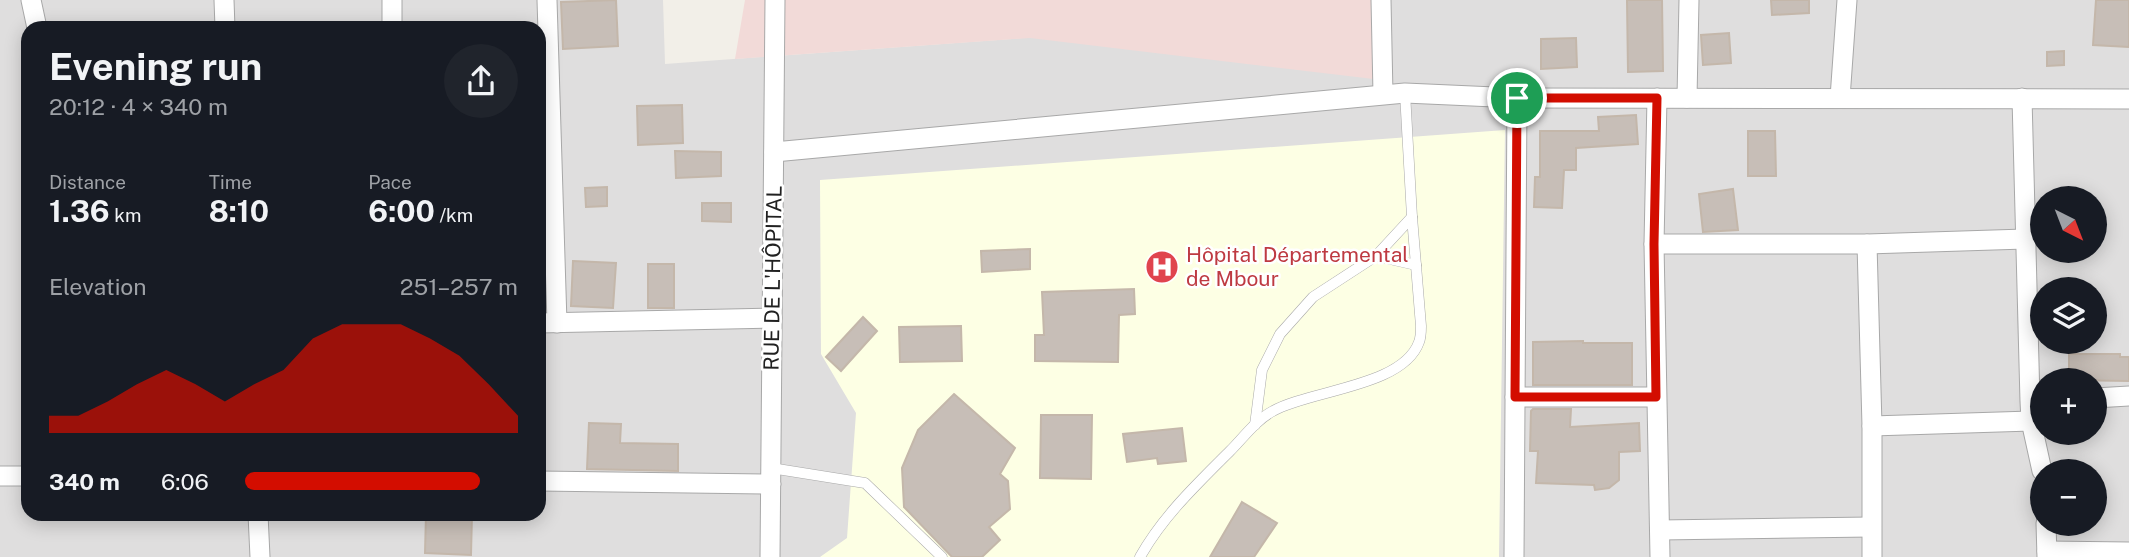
<!DOCTYPE html>
<html lang="en">
<head>
<meta charset="utf-8">
<style>
	:root { --surface:#171b24; --page:#20242c; --text:#f1f3f6; --muted:#9ea1a6; --accent:#d30d00 }
	body { margin:0; font-family:"Public Sans",sans-serif; background:var(--page); color:var(--text); height:100vh; display:flex; flex-direction:column; font-size:26px; white-space:nowrap }
	* { box-sizing:border-box; margin:0 }
	p { font-size:23px; color:var(--muted) }
	.icon { flex:none; width:38px; height:38px; fill:none; stroke:currentColor; stroke-width:2; stroke-linecap:round; stroke-linejoin:round }
	.map { position:relative; flex:1; overflow:hidden }
	.details { position:absolute; left:21px; top:21px; width:525px; height:500px; display:flex; flex-direction:column; background:var(--surface); border-radius:21px; box-shadow:0 4px 18px #0003 }
	.details>* { flex:none }
	.needle { width:46px; rotate:138deg }
	.fabs { position:absolute; left:2030px; top:186px; display:grid; gap:14px }
	.fabs a { display:grid; place-items:center; width:77px; height:77px; border-radius:50%; background:var(--surface); box-shadow:0 4px 18px #0003; font-size:35px }
	.pin { position:absolute; display:grid; place-items:center; width:60px; height:60px; color:#fff; margin:-30px; border:4px solid #fff; border-radius:50%; box-shadow:0 2px 7px #0007 }
	.round { display:grid; place-items:center; flex:none; width:74px; height:74px; border-radius:37px; background:var(--page) }
	.headline { display:flex; align-items:center; justify-content:space-between; height:119px; padding:0 28px }
	h1 { font-size:38px; font-weight:700; line-height:52px }
	.metrics { display:grid; grid-template-columns:repeat(3,1fr); gap:10px; height:119px; padding:7px 28px }
	.metrics div { display:grid; align-content:center }
	.metrics b { font-size:30px; font-weight:700 }
	.metrics small { font-size:19px; font-weight:400 }
	.metrics p { font-size:19px }
	.chart { height:196px; padding:14px 28px }
	.chart p { display:flex; justify-content:space-between }
	.chart svg { width:100%; height:126px; margin-top:7px; fill:var(--accent); opacity:.7 }
	ul { padding:0 28px; list-style:none; font-size:23px }
	li { display:grid; grid-template-columns:112px 84px 1fr; align-items:center; height:52px }
	li i { height:18px; border-radius:9px; background:var(--accent) }
	.map>svg:first-child { display:block }
	.residential { fill:#dfdede; fill-rule:evenodd }
	.commercial { fill:#f2dad8 }
	.education { fill:#fdffe4 }
	.building { fill:#c7beb7; stroke:#c4b7aa; stroke-width:2 }
	.lines { fill:none; stroke-linecap:round; stroke-linejoin:round }
	.lane-casing { stroke:#a8a8a8; stroke-width:11 }
	.street-casing { stroke:#a8a8a8; stroke-width:21 }
	.lane { stroke:#fff; stroke-width:10 }
	.street { stroke:#fff; stroke-width:19 }
	.route-casing { stroke:#fff; stroke-width:14 }
	.route { stroke:#d30d00; stroke-width:9 }
	.labels { text-anchor:middle; stroke-width:5; stroke-linejoin:round; paint-order:stroke }
	.health-label { font-size:21px; fill:#be3a42; stroke:#fff; text-anchor:start }
	.street-label { font-size:21px; fill:#212121; stroke:#fff }
</style>
</head>
<body>
<div class="map">
<svg width="2129" height="557" viewBox="0 0 2129 557">
	<rect width="100%" height="100%" fill="#f2efe8"/>
	<path class="residential" d="M0,0H663L665,64L1301,18V0H2129V557H0ZM28,28H539V514H28ZM2042,198H2095V250H2042ZM2042,289H2095V341H2042ZM2042,380H2095V432H2042ZM2042,471H2095V523H2042Z"/>
	<path class="commercial" d="M745,0H1380L1382,80L1030,38L735,59Z"/>
	<path class="education" d="M1505,130L1499,557H820L847,538L856,413L821,354L820,180Z"/>
	<g class="building">
		<path d="M616,0L618,46L563,49L561,2Z"/>
		<path d="M1627,0H1662L1663,71L1628,72Z"/>
		<path d="M1771,0H1809V13L1772,15Z"/>
		<path d="M2096,0H2129V47L2093,45Z"/>
		<path d="M1729,33L1731,63L1703,65L1701,35Z"/>
		<path d="M1576,38L1577,67L1541,69V39Z"/>
		<path d="M2064,51V65L2047,66V52Z"/>
		<path d="M682,105L683,143L638,145L637,106Z"/>
		<path d="M1636,115L1638,144L1576,148V170H1564L1562,208L1534,207L1535,177H1540V131H1599L1598,117Z"/>
		<path d="M1748,131H1775L1776,176H1748Z"/>
		<path d="M675,151L721,152V176L676,178Z"/>
		<path d="M607,187V206L586,207L585,188Z"/>
		<path d="M1733,189L1738,230L1703,232L1699,194Z"/>
		<path d="M702,203H731V222L702,221Z"/>
		<path d="M1030,249V269L982,272L981,251Z"/>
		<path d="M573,261L616,263L613,308L571,306Z"/>
		<rect x="648" y="264" width="26" height="44"/>
		<path d="M1134,289L1135,314L1119,315L1118,362L1035,361V335H1044L1042,292Z"/>
		<path d="M863,317L877,331L841,371L826,357Z"/>
		<path d="M961,326L962,361L900,362L899,327Z"/>
		<path d="M1583,341V343H1632V385H1533V342Z"/>
		<path d="M2069,354H2120V357H2129V381L2069,380Z"/>
		<path d="M954,394L1015,448L1000,474L1008,481L1010,509L989,527L1000,540L982,557H952L904,507L902,468L918,430Z"/>
		<path d="M1533,409H1571L1570,427L1639,423L1640,451L1619,452V480L1609,488L1595,490L1594,485L1536,483L1538,451H1530L1531,411Z"/>
		<path d="M1041,415H1092L1091,479L1040,478Z"/>
		<path d="M589,423L621,424L620,443L678,444V471L587,469Z"/>
		<path d="M1182,428L1186,461L1158,464L1157,458L1127,462L1123,434Z"/>
		<path d="M1242,502L1277,523L1254,557H1210Z"/>
		<path d="M426,514H472L471,555L425,553Z"/>
	</g>
	<g class="lines">
		<defs>
			<g id="lane">
				<path d="M1376,256L1416,265"/>
				<path d="M1255,425L1262,370L1280,334L1313,297L1376,256L1412,217"/>
				<path d="M771,468L865,483L942,557"/>
				<path d="M1140,557C1163,516 1197,484 1230,451C1243,438 1256,420 1273,411C1310,390 1403,387 1419,342C1421,337 1421,330 1421,326L1412,217L1405,93"/>
			</g>
			<g id="street">
				<path d="M31,0L37,28"/>
				<path d="M224,0L225,28"/>
				<path d="M392,0V28"/>
				<path d="M547,0L557,323"/>
				<path d="M1381,0L1383,94"/>
				<path d="M1657,98L1654,244L1660,557"/>
				<path d="M1687,98L1689,0"/>
				<path d="M1840,98L1847,0"/>
				<path d="M2022,98L2030,401L2031,421L2042,471"/>
				<path d="M774,152L1405,93L1517,98L2129,99"/>
				<path d="M1654,244H1867L2025,239"/>
				<path d="M1867,244L1872,426V557"/>
				<path d="M539,323L772,318"/>
				<path d="M1515,397H1656"/>
				<path d="M2095,398L2129,396"/>
				<path d="M1872,426L2031,421"/>
				<path d="M0,476H28"/>
				<path d="M539,481L771,484"/>
				<path d="M258,514L260,557"/>
				<path d="M2046,523L2047,557"/>
				<path d="M1660,530L1871,527"/>
				<path d="M2047,551L2129,552"/>
				<path d="M770,557L775,0"/>
				<path d="M1514,557L1517,98"/>
			</g>
		</defs>
		<use href="#lane" class="lane-casing"/>
		<use href="#street" class="street-casing"/>
		<use href="#lane" class="lane"/>
		<use href="#street" class="street"/>
	</g>
	<g class="lines">
		<defs>
			<path id="route" d="M1517,98H1657L1654,244L1656,397H1515Z"/>
		</defs>
		<use href="#route" class="route-casing"/>
		<use href="#route" class="route"/>
	</g>
	<defs>
		<symbol id="hospital-disc" viewBox="-11 -11 22 22"><circle r="9.5" fill="#e0444e" stroke="#fff"/><path d="M-5-5h3v3.5h4V-5h3V5h-3V1.5h-4V5h-3Z" fill="#fff"/></symbol>
	</defs>
	<g fill-rule="evenodd">
		<use href="#hospital-disc" x="1143" y="248" width="38" height="38"/>
	</g>
	<g class="labels">
		<g class="health-label">
			<text x="1186" y="262">Hôpital Départemental<tspan x="1186" dy="24">de Mbour</tspan></text>
		</g>
		<g class="street-label">
			<text transform="translate(773 278) rotate(-89)" y="7">RUE DE L'HÔPITAL</text>
		</g>
	</g>
</svg>
<div class="fabs">
<a><svg class="needle" viewBox="-14 -14 28 28"><path d="M0-13l5 13h-10z" fill="#e53935"/><path d="M0 13l5-13h-10z" fill="#9ea1a6"/></svg></a>
<a><svg class="icon" aria-label="layers" viewBox="0 0 24 24"><path d="M12 4l9 5-9 5-9-5zM3 14l9 5 9-5"/></svg></a>
<a>+</a>
<a>−</a>
</div>
<div class="pin" style="left:1517px;top:98px;background:#1e9e55"><svg class="icon" aria-label="arrive" viewBox="0 0 24 24"><path d="M6 21V4h12l-3 4 3 4H6"/></svg></div>
<section class="details">
<div class="headline"><div><h1>Evening run</h1><p>20:12 · 4 × 340 m</p></div><a class="round"><svg class="icon" aria-label="share" viewBox="0 0 24 24"><path d="M12 15V3M7 8l5-5 5 5M5 13v7h14v-7"/></svg></a></div>
<div class="metrics">
<div><p>Distance</p><b>1.36<small> km</small></b></div>
<div><p>Time</p><b>8:10</b></div>
<div><p>Pace</p><b>6:00<small> /km</small></b></div>
</div>
<div class="chart"><p><span>Elevation</span>251–257 m</p>
<svg viewBox="0 0 160 44" preserveAspectRatio="none"><path d="M0 44V38L10 38L20 33L30 27L40 22L50 27L60 33L70 27L80 22L90 11L100 6L110 6L120 6L130 11L140 17L150 27L160 38V44z"/></svg>
</div>
<ul>
<li><b>340 m</b>6:06<i style="width:86%"></i></li>
</ul>
</section>
</div>
</body>
</html>
